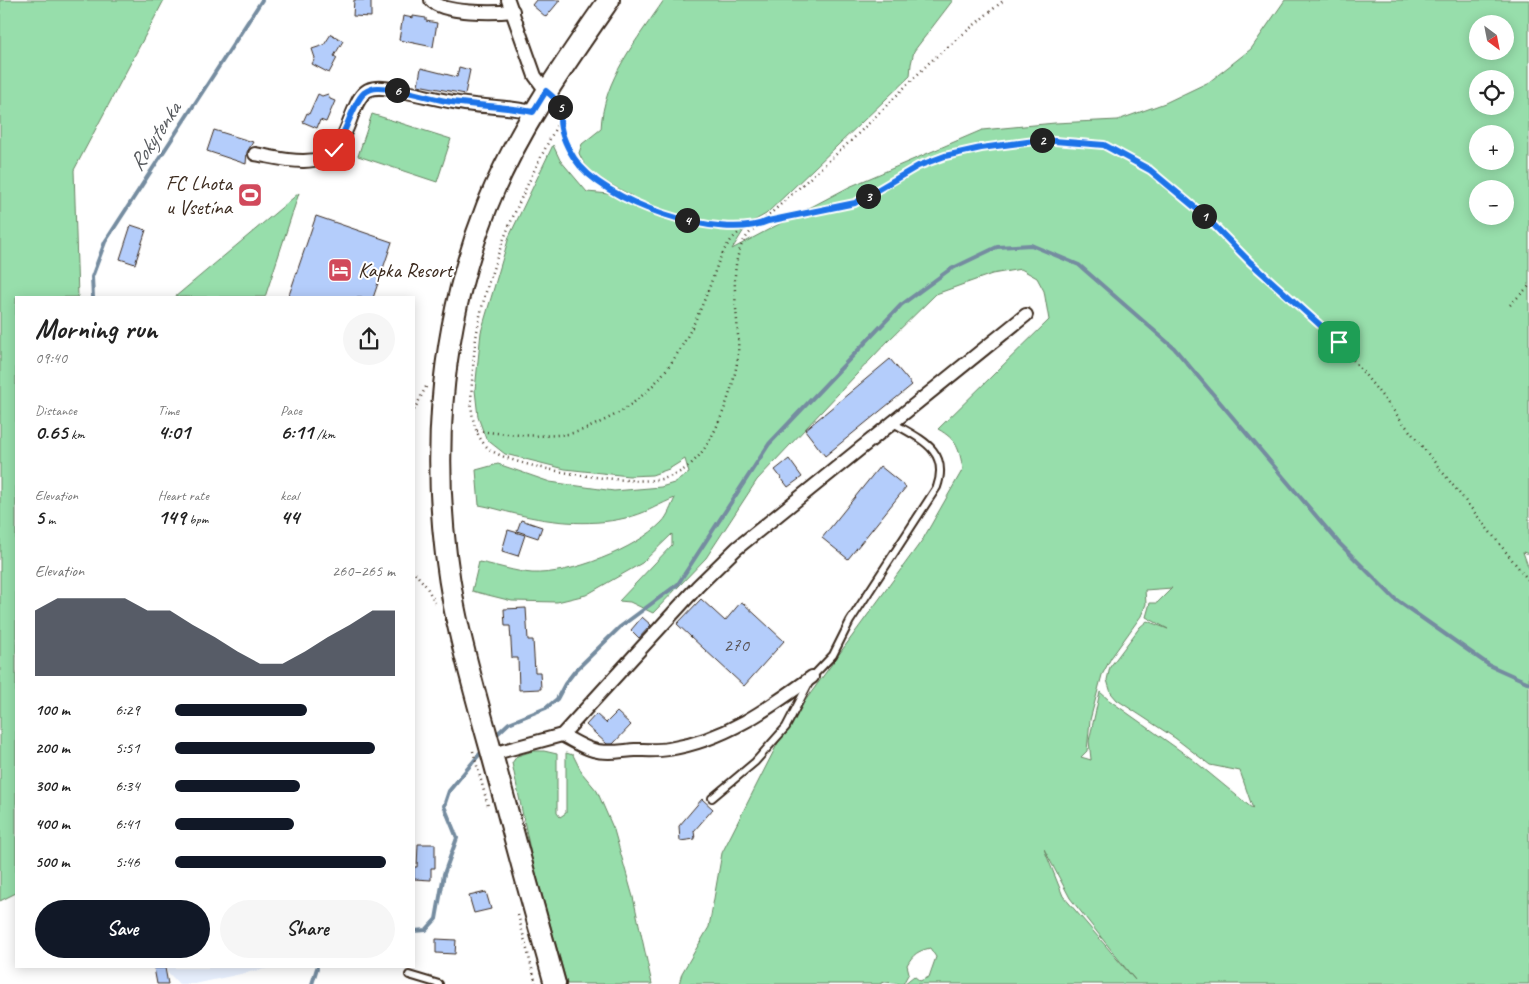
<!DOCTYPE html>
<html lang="en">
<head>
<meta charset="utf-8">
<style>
	:root { --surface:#fff; --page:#f6f6f6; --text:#222; --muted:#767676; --accent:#111827 }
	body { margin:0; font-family:Caveat,sans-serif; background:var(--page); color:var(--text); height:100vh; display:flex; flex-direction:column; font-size:19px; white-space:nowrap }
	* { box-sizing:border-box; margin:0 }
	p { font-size:16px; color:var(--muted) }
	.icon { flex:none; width:28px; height:28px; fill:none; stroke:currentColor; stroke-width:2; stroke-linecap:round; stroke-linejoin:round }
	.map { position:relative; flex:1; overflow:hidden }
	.panel { position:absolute; left:15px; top:296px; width:400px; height:672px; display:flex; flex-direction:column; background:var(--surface); border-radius:0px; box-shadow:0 2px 12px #0003 }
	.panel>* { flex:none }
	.needle { width:32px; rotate:148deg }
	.buttons { position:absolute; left:1469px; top:15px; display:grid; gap:10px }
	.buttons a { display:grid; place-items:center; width:45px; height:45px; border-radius:50%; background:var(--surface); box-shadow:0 2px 12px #0003; font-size:25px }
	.pin { position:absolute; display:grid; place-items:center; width:42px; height:42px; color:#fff; margin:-21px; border-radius:10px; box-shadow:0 2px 8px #0006 }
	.km { position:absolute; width:25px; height:25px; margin:-12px; border-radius:50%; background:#222; color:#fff; font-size:14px; line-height:25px; text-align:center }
	.round { display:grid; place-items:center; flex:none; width:52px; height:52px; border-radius:26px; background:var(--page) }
	.overview { display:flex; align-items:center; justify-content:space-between; height:85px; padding:0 20px }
	h1 { font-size:28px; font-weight:700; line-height:38px }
	.stats { display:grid; grid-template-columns:repeat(3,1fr); gap:8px; height:85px; padding:5px 20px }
	.stats div { display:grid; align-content:center }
	.stats b { font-size:21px; font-weight:700 }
	.stats small { font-size:14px; font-weight:400 }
	.stats p { font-size:14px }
	.chart { height:140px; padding:10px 20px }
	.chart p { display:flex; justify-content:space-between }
	.chart svg { width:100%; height:90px; margin-top:5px; fill:var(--accent); opacity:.7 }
	.button { display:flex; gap:10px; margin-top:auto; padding:10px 20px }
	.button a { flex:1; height:58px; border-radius:30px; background:var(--accent); color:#fff; font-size:20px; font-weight:700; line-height:58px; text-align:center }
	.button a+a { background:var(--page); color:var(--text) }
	ul { padding:0 20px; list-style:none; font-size:16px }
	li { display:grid; grid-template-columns:80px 60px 1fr; align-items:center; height:38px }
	li i { height:12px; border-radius:6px; background:var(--accent) }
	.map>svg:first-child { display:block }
	.built { fill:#e8f0fe }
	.green { fill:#97deab; stroke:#698464; fill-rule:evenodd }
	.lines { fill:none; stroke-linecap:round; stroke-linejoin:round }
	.stream { stroke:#748ca0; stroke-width:4 }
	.building { fill:#b4cdfb; stroke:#3b2a1e }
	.service-casing { stroke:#3b2a1e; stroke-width:10 }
	.minor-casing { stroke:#3b2a1e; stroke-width:16 }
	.primary-casing { stroke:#3b2a1e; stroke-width:24 }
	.path { stroke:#3b2a1e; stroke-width:2.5; stroke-dasharray:1 4; stroke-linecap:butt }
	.service { stroke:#fff; stroke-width:6 }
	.minor { stroke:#fff; stroke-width:12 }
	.primary { stroke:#fff; stroke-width:20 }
	.route-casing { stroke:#fff; stroke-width:10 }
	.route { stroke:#1a73e8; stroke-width:6 }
	.labels { text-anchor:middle; stroke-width:4; stroke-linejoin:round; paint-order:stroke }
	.number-label { font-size:19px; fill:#595355 }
	.poi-label { font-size:21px; fill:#3b2a1e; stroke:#fff; text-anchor:end }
	.water-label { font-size:22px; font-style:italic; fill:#585b5f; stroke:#fff }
</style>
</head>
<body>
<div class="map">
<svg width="1529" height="984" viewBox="0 0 1529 984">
	<rect width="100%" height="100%" fill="#fff"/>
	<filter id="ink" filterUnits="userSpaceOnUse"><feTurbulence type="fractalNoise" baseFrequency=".02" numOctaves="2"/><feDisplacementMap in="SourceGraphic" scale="10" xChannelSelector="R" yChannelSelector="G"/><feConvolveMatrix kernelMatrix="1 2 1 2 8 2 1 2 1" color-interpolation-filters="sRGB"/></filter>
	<g filter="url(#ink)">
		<path class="built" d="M164,968H268L195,984H179Z"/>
		<g class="green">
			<path d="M0,0H164L74,170L78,297L16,298V893L0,901Z"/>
			<path d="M664,0H953L914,51L911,64L910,76L766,214L747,225L732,249L849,187L982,130L1055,123L1118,120L1165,103L1209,82L1251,49L1285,0H1529V554L1523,552L1529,569V984H904L914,976L920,981L929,977L936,957L930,948C918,951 913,954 907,965L909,973L903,984L885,982L879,984H679L682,973L709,927L722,853L786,727L923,539L963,469C959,448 957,440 938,429L1049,320L1044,291L1037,278L1021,269L992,274L936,294L888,341L757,480L706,558L653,613L630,602L619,601L672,545V534L642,563L586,595L557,602L512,601L472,591L479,562C496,565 516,572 532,573C570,575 636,549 662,522C668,516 671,506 675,498C661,503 648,512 633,516C596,527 553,523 516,514C503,511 491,507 479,505L476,470L498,464L550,482L614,491L661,487L674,483L689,473L685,459L669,469L652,475L629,476L565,469L505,454L486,439L478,417L475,390L481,332L509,237L553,145L560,160L587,192L632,196C613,185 587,177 579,153L582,144L601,129C603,79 637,40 664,0ZM1478,24H1505V51H1478ZM1478,79H1505V106H1478ZM1478,134H1505V161H1478ZM1478,189H1505V216H1478ZM1172,588L1157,603H1150L1146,617L1168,629L1147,621L1140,627L1110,667L1107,680L1111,693L1117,700L1175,738L1210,765L1240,771L1253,809L1192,759L1109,700L1100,692L1089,741L1091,759V760L1081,757L1087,751L1090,720L1102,675L1111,658L1141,616L1146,604L1145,590ZM1044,849L1070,898L1135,980L1063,896Z"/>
			<path d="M372,114L451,139L437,182L358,156Z"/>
			<path d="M299,193L265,297H175Z"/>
			<path d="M533,751H544L557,754V813L560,817L566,813V753L573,755L582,773L597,791L614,830L633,897L652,984H567L532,859L512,763L517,756Z"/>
		</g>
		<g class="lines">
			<g class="stream">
				<path d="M93,298L92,277L105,242L262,0"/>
				<path d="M494,737L509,723L546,708L557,699L565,684L575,671L620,627L678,584L769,444L901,305L949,270L997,247L1031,245L1079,265L1174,348L1339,543L1395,599L1489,665L1529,683"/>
				<path d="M414,931L426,930L436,919L444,874L457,838L444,806L449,791L483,750"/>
				<path d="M312,984L317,968"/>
			</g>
		</g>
		<g class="building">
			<path d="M354,0H371V17L353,16Z"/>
			<path d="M536,0H560L546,17L532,5Z"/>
			<path d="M403,16L413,18V16L426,18V21L437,23L433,47L399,40Z"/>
			<path d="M331,34L343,41L334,56L337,58L329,73L312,64L315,58L312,49L324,45Z"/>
			<path d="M459,67L470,70L465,94L418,85L421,68L457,77Z"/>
			<path d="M318,94L322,96L328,94L330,99L335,101L326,122L320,120L317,128L303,122L307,113L309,114Z"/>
			<path d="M214,130L253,142L247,152L246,164L207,151Z"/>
			<path d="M316,216L392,242L373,298H288Z"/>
			<path d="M131,225L146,230L135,264L120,259Z"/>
			<path d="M890,359L912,385L825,456L805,430Z"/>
			<path d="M789,459L802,477L788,487L775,470Z"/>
			<path d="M880,466L906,487L848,559L822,538Z"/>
			<path d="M521,520L542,527L538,538L517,531Z"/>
			<path d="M508,530L525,535L518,556L502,551Z"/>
			<path d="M701,599L725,621L741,602L743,603L784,641L744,686L677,624Z"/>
			<path d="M526,608L528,640H533L535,672H540L541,689L519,690L518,658H512L510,626H505L504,609Z"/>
			<path d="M642,617L651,625L639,638L631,630Z"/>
			<path d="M617,712L631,725L613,744H607L586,725L596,714L606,723Z"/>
			<path d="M702,799L713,809L694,831L695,839L680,841L679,826Z"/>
			<path d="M418,844H435V868H431V880L414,879V867H417Z"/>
			<path d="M486,892L491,909L474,913L469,896Z"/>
			<path d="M436,939L456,940L455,954L436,953Z"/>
			<path d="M154,968H165L168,984H157Z"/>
		</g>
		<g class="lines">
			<defs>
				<g id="service">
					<path d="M712,798L755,762L786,727L812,677L833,655L850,621L937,487C950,450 920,439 893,423"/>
					<path d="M409,975L439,984"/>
				</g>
				<g id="minor">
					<path d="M431,0C443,14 495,13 513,11"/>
					<path d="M508,0L535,76L546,91"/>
					<path d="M255,154C279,158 316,170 335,149C343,140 348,126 352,115C356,106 359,95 368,90C379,85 394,90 406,92C426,96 445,101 465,104C488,107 511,107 533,112"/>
					<path d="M562,735C572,740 582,747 593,750C606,754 621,751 635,750C646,750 658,751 669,749C725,740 768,709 812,677"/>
					<path d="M492,754L562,735L698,586L737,548L1026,315"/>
				</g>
				<path id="primary" d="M555,984C534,909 513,833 493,758C479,707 464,657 454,606C429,473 437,333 487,206C517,131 563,66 609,0"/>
			</defs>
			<use href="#service" class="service-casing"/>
			<use href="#minor" class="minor-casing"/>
			<use href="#primary" class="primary-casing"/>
			<g class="path">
				<path d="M558,102L561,112L560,119C521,196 477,282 473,369C471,396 467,428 488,448C510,468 625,484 655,480C669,479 685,471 695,460C716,440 736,383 738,354C741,311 717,242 767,221L855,203L918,166L945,156L981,148L1043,140L1104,145L1150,170L1204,215L1250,262L1339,342L1529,581"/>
				<path d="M560,119L567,145L575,159L584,171L611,191L667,215L697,223L721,227L758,225L854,138L931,61L1004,0"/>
				<path d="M1510,305L1529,286"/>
				<path d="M414,410L427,385"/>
				<path d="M477,431C507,434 537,438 568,434C581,432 592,426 603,421C659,395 686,346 708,291C718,265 722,240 749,226"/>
				<path d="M415,573L426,586L437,606"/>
				<path d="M473,751L488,806"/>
				<path d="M518,915L536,984"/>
			</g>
			<use href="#service" class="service"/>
			<use href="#minor" class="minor"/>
			<use href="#primary" class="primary"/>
		</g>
	</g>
	<g class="lines" filter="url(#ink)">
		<defs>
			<path id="route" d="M334,150C345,136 353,103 364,93C368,90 373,88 378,88C401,88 424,97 446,101C475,106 504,106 533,112L546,91C551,95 556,99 559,104C562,110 560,114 560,119C560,132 567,147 574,158C602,202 719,242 768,221L855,203L918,166L945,156L981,148L1042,140L1104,145L1150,170L1204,215L1250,262L1339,342"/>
		</defs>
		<use href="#route" class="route-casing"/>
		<use href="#route" class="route"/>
	</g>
	<defs>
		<symbol id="stadium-square" viewBox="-11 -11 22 22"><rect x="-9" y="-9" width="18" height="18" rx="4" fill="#d1495b" stroke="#fff"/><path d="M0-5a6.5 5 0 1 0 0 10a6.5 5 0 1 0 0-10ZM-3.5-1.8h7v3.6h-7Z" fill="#fff"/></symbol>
		<symbol id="hotel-square" viewBox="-11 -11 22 22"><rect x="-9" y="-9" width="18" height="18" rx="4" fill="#d1495b" stroke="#fff"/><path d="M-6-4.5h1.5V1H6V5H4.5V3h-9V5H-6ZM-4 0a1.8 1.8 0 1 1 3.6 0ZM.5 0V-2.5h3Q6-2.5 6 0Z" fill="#fff"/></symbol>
	</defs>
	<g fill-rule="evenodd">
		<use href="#stadium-square" x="236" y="181" width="28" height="28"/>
		<use href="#hotel-square" x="326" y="256" width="28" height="28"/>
	</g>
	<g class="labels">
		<g class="number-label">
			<text x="736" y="651">270</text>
		</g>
		<g class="poi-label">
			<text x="232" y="190">FC Lhota<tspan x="232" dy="24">u Vsetína</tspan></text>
			<text x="358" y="277" text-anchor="start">Kapka Resort</text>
		</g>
		<g class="water-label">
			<text transform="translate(154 136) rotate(-57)" y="8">Rokytenka</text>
		</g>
	</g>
</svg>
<div class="buttons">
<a><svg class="needle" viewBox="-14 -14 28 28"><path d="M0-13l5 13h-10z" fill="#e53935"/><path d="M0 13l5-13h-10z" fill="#767676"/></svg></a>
<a><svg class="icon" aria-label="locate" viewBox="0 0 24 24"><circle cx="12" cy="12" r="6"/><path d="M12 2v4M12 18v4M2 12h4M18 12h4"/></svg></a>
<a>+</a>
<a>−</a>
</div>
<div class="pin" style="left:1339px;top:342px;background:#1e9e55"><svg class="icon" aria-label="arrive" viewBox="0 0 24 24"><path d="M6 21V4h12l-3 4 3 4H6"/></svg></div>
<div class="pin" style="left:334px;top:150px;background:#d93025"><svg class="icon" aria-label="check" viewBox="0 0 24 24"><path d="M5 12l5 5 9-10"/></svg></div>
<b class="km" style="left:1204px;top:216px">1</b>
<b class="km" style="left:1042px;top:140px">2</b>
<b class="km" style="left:868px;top:196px">3</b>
<b class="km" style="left:687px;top:220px">4</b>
<b class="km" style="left:560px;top:107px">5</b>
<b class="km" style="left:397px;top:90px">6</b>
<section class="panel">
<div class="overview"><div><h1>Morning run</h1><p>09:40</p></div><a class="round"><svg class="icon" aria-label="share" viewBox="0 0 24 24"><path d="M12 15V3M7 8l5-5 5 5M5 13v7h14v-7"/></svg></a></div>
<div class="stats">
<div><p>Distance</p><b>0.65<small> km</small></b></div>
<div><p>Time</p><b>4:01</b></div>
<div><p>Pace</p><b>6:11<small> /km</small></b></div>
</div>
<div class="stats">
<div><p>Elevation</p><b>5<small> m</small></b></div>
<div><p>Heart rate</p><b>149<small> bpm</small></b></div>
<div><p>kcal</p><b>44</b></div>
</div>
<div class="chart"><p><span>Elevation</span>260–265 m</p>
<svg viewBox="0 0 160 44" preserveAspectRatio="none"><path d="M0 44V12L10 6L20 6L30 6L40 6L50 12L60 12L70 19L80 25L90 32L100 38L110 38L120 32L130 25L140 19L150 12L160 12V44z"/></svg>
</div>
<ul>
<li><b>100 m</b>6:29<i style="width:60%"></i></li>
<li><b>200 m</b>5:51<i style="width:91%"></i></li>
<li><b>300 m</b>6:34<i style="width:57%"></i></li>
<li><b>400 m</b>6:41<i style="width:54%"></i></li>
<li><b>500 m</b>5:46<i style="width:96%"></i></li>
</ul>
<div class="button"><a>Save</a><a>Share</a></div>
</section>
</div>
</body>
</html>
